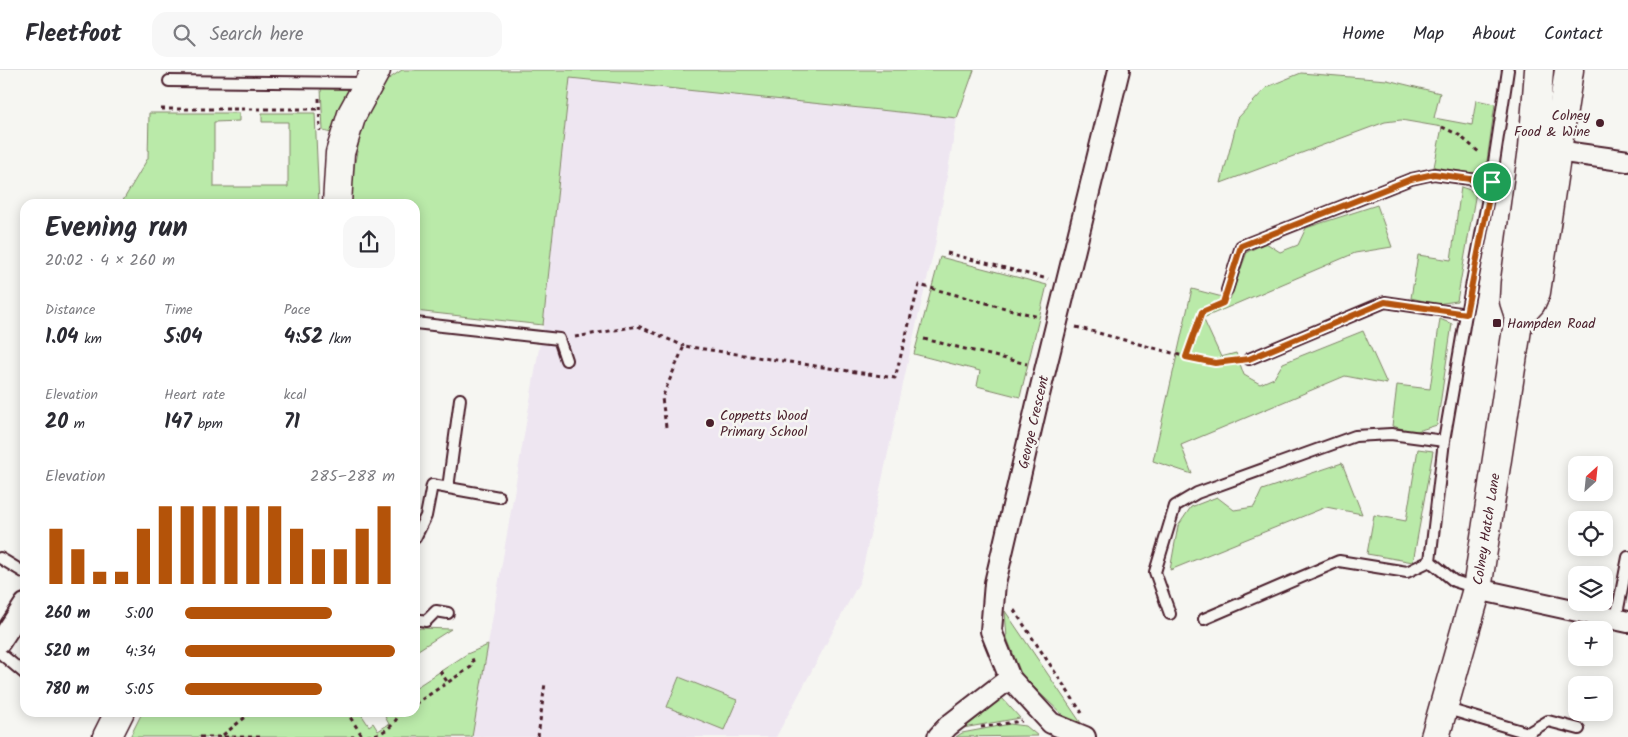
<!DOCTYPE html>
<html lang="en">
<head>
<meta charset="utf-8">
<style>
	:root { --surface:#fff; --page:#f7f7f7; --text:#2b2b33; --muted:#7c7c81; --line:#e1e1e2; --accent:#b45309 }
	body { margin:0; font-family:Kalam,sans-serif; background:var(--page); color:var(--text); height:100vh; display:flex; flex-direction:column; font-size:19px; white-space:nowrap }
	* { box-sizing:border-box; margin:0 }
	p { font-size:16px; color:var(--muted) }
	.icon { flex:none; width:28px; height:28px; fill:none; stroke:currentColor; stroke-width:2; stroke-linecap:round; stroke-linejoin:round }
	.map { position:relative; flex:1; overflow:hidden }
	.side { position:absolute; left:20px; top:129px; width:400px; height:518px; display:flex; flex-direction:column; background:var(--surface); border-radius:15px; box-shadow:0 2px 12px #0003 }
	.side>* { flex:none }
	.needle { width:32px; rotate:27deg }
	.buttons { position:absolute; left:1568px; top:386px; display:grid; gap:10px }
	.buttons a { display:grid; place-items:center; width:45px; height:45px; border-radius:10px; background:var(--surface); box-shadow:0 2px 12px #0003; font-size:25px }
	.pin { position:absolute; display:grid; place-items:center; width:42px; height:42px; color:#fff; margin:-21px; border:2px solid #fff; border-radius:50%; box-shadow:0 1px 5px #0007 }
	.round { display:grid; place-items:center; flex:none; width:52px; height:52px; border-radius:15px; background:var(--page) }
	.overview { display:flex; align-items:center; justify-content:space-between; height:85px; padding:0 25px }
	h1 { font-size:28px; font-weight:700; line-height:38px }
	.stats { display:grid; grid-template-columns:repeat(3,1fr); gap:8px; height:85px; padding:5px 25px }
	.stats div { display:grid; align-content:center }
	.stats b { font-size:21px; font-weight:700 }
	.stats small { font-size:14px; font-weight:400 }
	.stats p { font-size:14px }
	.chart { height:140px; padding:10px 25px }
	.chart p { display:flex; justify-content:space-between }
	.chart svg { width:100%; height:90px; margin-top:5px; stroke:var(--accent); stroke-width:6 }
	ul { padding:0 25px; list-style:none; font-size:16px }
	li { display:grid; grid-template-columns:80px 60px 1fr; align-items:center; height:38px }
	li i { height:12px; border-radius:6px; background:var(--accent) }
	header { display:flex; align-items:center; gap:30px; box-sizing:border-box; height:70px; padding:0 25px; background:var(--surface); border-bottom:1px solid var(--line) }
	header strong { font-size:24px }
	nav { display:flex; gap:28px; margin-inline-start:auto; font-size:18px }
	.search { width:350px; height:45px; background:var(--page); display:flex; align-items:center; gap:12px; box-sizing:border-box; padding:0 18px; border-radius:15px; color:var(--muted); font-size:19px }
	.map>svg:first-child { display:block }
	.built { fill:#eee6f1 }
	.green { fill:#baeaa9; stroke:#82846a }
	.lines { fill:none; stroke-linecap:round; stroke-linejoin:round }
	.lane-casing { stroke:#4a1f2b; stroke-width:14 }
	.street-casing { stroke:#4a1f2b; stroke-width:24 }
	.secondary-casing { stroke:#4a1f2b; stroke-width:31 }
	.path { stroke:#4a1f2b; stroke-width:3; stroke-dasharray:4 4; stroke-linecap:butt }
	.lane { stroke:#f6f6f2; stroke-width:10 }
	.street { stroke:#f6f6f2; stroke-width:20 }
	.secondary { stroke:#f6f6f2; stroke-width:28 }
	.route-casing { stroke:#fff; stroke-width:10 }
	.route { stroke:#b45309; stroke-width:6 }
	.poi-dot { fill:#4a1f2b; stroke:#f6f6f2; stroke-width:2 }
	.labels { text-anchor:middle; stroke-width:5; stroke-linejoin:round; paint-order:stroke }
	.poi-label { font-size:14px; fill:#4a1f2b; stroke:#f6f6f2; text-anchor:start }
	.street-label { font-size:14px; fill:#4a1f2b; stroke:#f6f6f2 }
</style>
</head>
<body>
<header>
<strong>Fleetfoot</strong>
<div class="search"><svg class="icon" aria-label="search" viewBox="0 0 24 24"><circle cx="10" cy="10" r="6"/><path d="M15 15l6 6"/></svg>Search here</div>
<nav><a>Home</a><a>Map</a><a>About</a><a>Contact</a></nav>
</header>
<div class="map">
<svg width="1628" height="667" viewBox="0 0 1628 667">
	<rect width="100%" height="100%" fill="#f6f6f2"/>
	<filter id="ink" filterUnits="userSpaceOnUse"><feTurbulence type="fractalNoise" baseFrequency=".02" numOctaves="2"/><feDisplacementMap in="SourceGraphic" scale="10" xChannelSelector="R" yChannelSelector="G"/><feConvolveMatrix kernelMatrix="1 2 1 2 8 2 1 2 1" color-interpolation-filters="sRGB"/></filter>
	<g filter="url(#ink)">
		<path class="built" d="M570,8L957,48L935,176L912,273L860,511L776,667H472L543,255Z"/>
		<g class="green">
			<path d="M402,0H974L957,48L570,8L543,255L415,241V134H352L350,118L366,35L384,12Z"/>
			<path d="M1301,3L1387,10L1440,23L1434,48L1472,55L1476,30L1495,34L1485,105L1434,97L1442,57L1401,50L1385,52L1221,113L1238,48L1267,17Z"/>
			<path d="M321,18L354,19L336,64L323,61Z"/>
			<path d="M149,43H239V51L214,52V117H288V52H262V43H315L319,134H121L148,88Z"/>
			<path d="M1461,117L1476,122L1457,231L1437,234L1411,228L1418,185L1451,190Z"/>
			<path d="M1377,135L1392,177L1355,183L1203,248L1221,287L1236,283L1244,305L1260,314L1274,308L1283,293L1363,261L1387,314L1345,306L1181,375L1192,404L1153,391L1192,219L1230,229L1247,182L1266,173L1280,182L1298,175L1306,158Z"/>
			<path d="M940,187L1047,215L1020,327L977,316L980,301L914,284Z"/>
			<path d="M1440,249L1452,254L1437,355L1414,362L1392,356L1397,315L1430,319Z"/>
			<path d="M1418,379L1433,381L1413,492L1367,484L1374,445L1406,451Z"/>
			<path d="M1342,393L1362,444L1326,437L1170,500L1178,456L1191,437L1217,427L1234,440L1254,437L1262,420Z"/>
			<path d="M1005,541L1083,656L1068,650L1022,606L1007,568Z"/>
			<path d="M420,558L451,559L415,582V561Z"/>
			<path d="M488,575L472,667H130L143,641H359L369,656L373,653L378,661L389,654L385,647L392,641H415V618L467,584Z"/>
			<path d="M679,607L737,630L724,660L667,637Z"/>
			<path d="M1002,628L1020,648L963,658L962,656Z"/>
			<path d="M1010,654L1026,656L1038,666L956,667L962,663Z"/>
		</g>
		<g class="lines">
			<defs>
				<g id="lane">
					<path d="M169,11L365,13"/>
					<path d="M1227,220L1241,176L1411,109L1434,104L1491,112"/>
					<path d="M415,253L559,269L566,290"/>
					<path d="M1249,289L1385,232L1466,244"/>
					<path d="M448,418L460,329"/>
					<path d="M415,468L426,446L432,415L499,427"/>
					<path d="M0,488L25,503"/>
					<path d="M1476,518L1454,511L1430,491L1444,371L1466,244L1491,112L1508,0"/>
					<path d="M1170,544L1155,502L1175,436L1197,423L1355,366L1391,364L1444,371"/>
					<path d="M415,549L426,551L436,541L448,543"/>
					<path d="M1204,549L1339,491L1407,502L1430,491"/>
					<path d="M1616,549L1628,487"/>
					<path d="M0,583L25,604"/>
					<path d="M1444,638L1528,663L1548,651L1579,659"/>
				</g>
				<g id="street">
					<path d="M1543,79L1628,91"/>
					<path d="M1477,519L1628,552"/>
					<path d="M0,572L25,534"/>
					<path d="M938,667L948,656L1010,608"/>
					<path d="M1085,667L1051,653L1010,608L991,561L995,513L1039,325L1119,0"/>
				</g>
				<g id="secondary">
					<path d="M337,134L340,83L352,44L376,0"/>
					<path d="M1519,246L1531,233L1536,222L1569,0"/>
					<path d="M107,667L120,641"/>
					<path d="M1435,667L1477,519L1519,246L1514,231L1515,213L1533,78L1539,0"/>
				</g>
			</defs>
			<use href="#lane" class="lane-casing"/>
			<use href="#street" class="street-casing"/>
			<use href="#secondary" class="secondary-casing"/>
			<g class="path">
				<path d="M319,28L320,61"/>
				<path d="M161,39H319"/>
				<path d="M1442,57L1459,65L1480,83"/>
				<path d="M947,183L1048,209"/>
				<path d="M1221,234L1201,242L1187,287L1215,293L1234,291"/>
				<path d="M1076,257L1187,287"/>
				<path d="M575,267L638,256L684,276"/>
				<path d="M924,269L1027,294"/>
				<path d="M666,357L662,328L684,276L895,308L919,215L1039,247"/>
				<path d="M1014,540L1082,643"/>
				<path d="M440,601L448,613"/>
				<path d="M415,634L471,597L473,591L471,585"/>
				<path d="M346,641L363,667"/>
				<path d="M981,657L1022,651"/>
				<path d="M223,665L253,641"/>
				<path d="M200,667H260"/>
				<path d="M351,667C367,667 382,666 393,654C397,649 398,645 404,641"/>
				<path d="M538,667L545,613"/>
			</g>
			<use href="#lane" class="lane"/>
			<use href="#street" class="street"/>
			<use href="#secondary" class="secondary"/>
		</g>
	</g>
	<g class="lines" filter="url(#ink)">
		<defs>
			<path id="route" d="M1434,104L1492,112L1466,244L1385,232L1249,289L1215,293L1186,287L1202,242L1223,233L1241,176L1411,109Z"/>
		</defs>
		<use href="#route" class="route-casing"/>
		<use href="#route" class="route"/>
	</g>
	<g class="poi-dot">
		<circle cx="1600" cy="53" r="5"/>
		<rect x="1492" y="248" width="10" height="10" rx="2.5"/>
		<circle cx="710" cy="353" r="5"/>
	</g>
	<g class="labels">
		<g class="poi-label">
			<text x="1590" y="50" text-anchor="end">Colney<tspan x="1590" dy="16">Food &amp; Wine</tspan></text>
			<text x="1507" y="258">Hampden Road</text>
			<text x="720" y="350">Coppetts Wood<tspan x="720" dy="16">Primary School</tspan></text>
		</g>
		<g class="street-label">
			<text transform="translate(1033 352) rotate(-77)" y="5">George Crescent</text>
			<text transform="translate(1486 459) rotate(-81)" y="5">Colney Hatch Lane</text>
		</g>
	</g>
</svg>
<div class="buttons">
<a><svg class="needle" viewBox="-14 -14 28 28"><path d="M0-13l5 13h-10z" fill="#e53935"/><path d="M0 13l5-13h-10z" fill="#7c7c81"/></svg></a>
<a><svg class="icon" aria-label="locate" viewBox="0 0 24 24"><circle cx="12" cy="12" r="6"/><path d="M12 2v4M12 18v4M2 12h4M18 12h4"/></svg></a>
<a><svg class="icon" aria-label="layers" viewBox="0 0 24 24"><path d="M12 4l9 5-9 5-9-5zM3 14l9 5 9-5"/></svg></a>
<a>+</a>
<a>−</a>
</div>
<div class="pin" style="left:1492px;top:112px;background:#1e9e55"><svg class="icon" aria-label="arrive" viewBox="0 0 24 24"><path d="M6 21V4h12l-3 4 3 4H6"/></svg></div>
<section class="side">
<div class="overview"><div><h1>Evening run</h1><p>20:02 · 4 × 260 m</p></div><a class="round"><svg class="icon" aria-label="share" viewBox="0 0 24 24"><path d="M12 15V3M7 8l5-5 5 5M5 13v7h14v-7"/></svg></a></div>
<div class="stats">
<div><p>Distance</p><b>1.04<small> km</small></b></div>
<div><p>Time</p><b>5:04</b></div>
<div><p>Pace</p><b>4:52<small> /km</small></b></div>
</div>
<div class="stats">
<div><p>Elevation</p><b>20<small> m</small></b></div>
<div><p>Heart rate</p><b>147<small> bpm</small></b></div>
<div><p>kcal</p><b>71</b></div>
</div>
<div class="chart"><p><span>Elevation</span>285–288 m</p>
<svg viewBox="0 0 160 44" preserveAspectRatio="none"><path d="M5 44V17M15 44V27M25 44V38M35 44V38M45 44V17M55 44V6M65 44V6M75 44V6M85 44V6M95 44V6M105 44V6M115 44V17M125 44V27M135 44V27M145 44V17M155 44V6"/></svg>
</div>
<ul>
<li><b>260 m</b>5:00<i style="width:70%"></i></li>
<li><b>520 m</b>4:34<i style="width:100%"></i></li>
<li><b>780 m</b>5:05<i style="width:65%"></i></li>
</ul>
</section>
</div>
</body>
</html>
